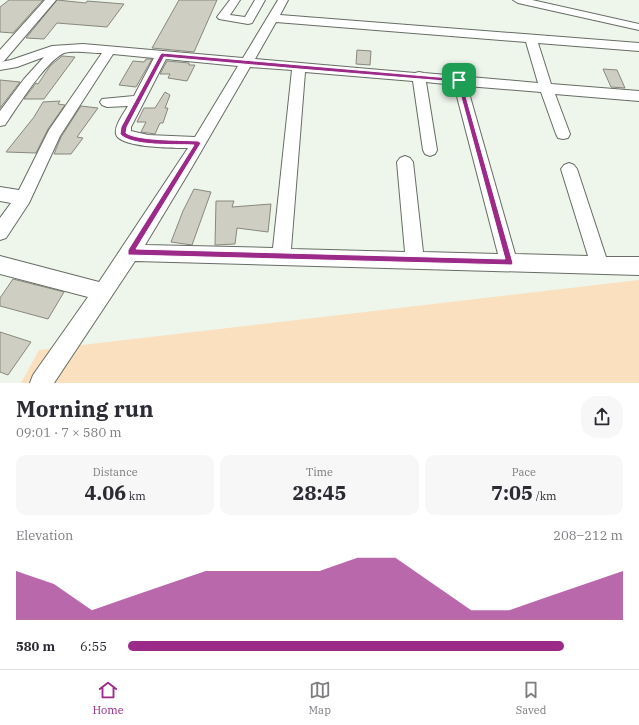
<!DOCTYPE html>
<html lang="en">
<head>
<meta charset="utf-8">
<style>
	:root { --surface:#fff; --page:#f7f7f7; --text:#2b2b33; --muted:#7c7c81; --line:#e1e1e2; --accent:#9c2a88 }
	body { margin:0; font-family:"IBM Plex Serif",serif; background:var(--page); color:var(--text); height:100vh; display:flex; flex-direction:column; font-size:15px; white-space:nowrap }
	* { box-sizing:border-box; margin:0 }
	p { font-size:13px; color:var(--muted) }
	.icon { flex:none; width:22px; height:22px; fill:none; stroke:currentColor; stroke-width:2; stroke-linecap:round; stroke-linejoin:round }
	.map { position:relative; height:383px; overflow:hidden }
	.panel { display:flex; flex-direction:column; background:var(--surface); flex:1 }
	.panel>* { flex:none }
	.pin { position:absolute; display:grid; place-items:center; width:34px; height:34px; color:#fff; margin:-17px; border-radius:8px; box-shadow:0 2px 6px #0006 }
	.round { display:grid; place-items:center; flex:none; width:42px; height:42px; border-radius:16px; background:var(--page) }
	.summary { display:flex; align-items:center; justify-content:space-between; height:68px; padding:0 16px }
	h1 { font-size:22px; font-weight:700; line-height:30px }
	.figures { display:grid; grid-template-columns:repeat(3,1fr); gap:6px; height:68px; padding:4px 16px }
	.figures div { display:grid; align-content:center; border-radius:10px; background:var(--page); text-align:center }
	.figures b { font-size:20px; font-weight:700 }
	.figures small { font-size:11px; font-weight:400 }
	.figures p { font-size:11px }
	.chart { height:112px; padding:8px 16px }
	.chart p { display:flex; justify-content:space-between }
	.chart svg { width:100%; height:72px; margin-top:4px; fill:var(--accent); opacity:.7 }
	ul { padding:0 16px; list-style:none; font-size:13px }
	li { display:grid; grid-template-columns:64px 48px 1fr; align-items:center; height:30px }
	li i { height:10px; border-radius:5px; background:var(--accent) }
	.tab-bar { display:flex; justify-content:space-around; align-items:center; height:56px; border-top:1px solid var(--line); background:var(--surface); font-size:11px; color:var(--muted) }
	.tab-bar a { display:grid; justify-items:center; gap:2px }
	.tab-bar .on { color:var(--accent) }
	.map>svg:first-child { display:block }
	.green { fill:#fae0be }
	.building { fill:#cecec3; stroke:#88887d }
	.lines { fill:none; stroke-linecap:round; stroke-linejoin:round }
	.minor-casing { stroke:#666d64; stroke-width:2 }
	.minor { fill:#fff; fill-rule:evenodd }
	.route { fill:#9c2a88; stroke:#fff; fill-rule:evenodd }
</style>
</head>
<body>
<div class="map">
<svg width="639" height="383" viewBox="0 0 639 383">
	<rect width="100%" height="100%" fill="#eef5eb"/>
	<path class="green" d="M639,280V383H21L39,350Z"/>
	<g class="building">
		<path d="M9,0H43L13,33L0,32V7Z"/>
		<path d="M57,0L86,3L87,1L124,4L107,27L57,23L44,39L26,38Z"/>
		<path d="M179,0H217L194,52L152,48Z"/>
		<path d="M357,50L371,51L370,65L356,64Z"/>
		<path d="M62,56L75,57L44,99H24L36,83L38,84L50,66Z"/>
		<path d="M146,59H152L136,87L119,85L133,61L144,62Z"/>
		<path d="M167,61L189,63V65H195L187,81L168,78L170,74H160Z"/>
		<path d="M603,69L617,70L625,88L611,87Z"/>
		<path d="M0,80L20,82L0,108Z"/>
		<path d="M165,92L170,95L165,108H168L163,123H160L155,134L141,132L146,122H137L144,108H155Z"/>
		<path d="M60,101L58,104L65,105L48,129L36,153L6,152L34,117L43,102Z"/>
		<path d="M81,106L98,108L77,137L83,138L71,154H54L61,137Z"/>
		<path d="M194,189L211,192L192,245L171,242L183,211Z"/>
		<path d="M216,201H234L232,207L271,204L268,232L237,228L235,244L215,245Z"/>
		<path d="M13,279L64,292L48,319L0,306V298Z"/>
		<path d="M0,332L31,342L8,375L0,372Z"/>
	</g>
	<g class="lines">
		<defs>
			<g id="minor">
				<path d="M45,0H56L4,61L1,62L11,60L52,46L83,44L243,58L278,0H288L280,15L639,43V51L538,43L551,84L639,91V101L555,94L570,134L568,138L563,139L558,138L556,134L541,92L467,86L515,254L588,256L561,169L564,165L569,163L574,165L577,169L606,257H639V275L135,261L54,383H30L33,375L88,297L0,274V256L99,282L188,148C176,148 119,148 116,134C114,126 124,113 128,106L107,107L102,105L100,102L102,99L134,96L154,58L113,54L60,136L29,203L6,238L0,240V218L11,203L0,201V187L19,190L49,130L102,53C92,53 73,50 64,53C45,62 18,106 5,125L0,126V111L24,79L44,57L17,67L0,70V50ZM276,22L526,42L538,83L424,73L419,72L415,73L255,59ZM166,59L238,66L195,137L148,135L131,131V127ZM250,67L292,70L273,248L145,245L192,167ZM305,72L413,81L423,150L425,154L430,156L435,154L437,150L426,82L454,85L498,254L423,252L413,162L410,158L405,156L400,158L397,162L405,252L291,249Z"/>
				<path d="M230,0H240L230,15L245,17L255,0H265L252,23L248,24L219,19L217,17Z"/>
				<path d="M513,0H532L639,24V30L518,3Z"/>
			</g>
		</defs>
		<use href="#minor" class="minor-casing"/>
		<use href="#minor" class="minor"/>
	</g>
	<path class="route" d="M162,53L461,79L513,263L512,265L128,255V250L194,145C177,144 131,147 120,134L121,127L160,55ZM164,57L299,69L457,82L505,259L136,249L201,143L198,141C182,140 138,141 126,133L127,127Z"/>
</svg>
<div class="pin" style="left:459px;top:80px;background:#1e9e55"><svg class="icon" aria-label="arrive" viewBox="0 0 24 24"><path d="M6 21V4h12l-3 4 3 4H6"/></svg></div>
</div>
<section class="panel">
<div class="summary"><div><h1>Morning run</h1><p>09:01 · 7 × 580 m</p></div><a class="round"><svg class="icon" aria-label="share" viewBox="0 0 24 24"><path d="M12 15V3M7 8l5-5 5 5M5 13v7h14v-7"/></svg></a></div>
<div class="figures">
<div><p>Distance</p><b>4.06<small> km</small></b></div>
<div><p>Time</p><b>28:45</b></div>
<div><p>Pace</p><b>7:05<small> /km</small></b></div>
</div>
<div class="chart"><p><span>Elevation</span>208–212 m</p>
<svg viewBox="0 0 160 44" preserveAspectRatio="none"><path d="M0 44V14L10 22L20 38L30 30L40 22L50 14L60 14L70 14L80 14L90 6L100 6L110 22L120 38L130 38L140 30L150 22L160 14V44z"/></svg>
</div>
<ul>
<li><b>580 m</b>6:55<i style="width:88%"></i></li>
</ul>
</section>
<nav class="tab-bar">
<a class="on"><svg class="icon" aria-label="home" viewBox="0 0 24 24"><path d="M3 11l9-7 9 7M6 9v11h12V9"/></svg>Home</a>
<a><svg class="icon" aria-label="map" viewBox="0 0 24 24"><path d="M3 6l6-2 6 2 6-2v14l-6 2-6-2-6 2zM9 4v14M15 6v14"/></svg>Map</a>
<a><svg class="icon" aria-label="saved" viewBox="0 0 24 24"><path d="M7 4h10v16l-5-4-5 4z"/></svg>Saved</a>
</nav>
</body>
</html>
